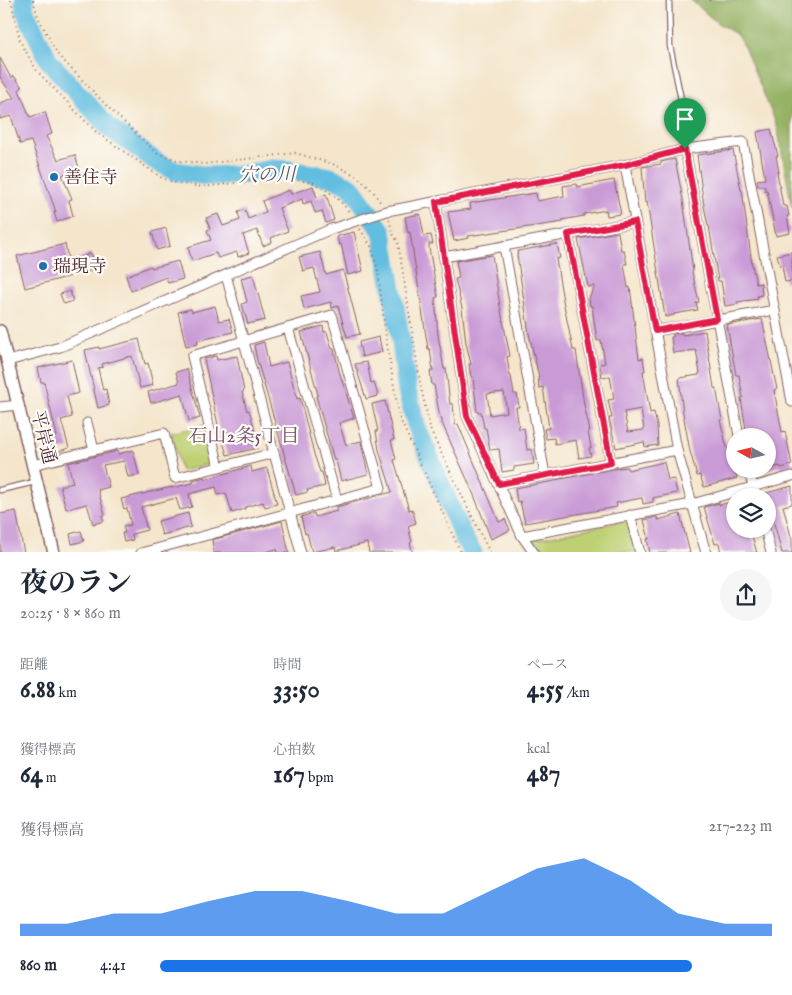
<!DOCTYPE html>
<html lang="ja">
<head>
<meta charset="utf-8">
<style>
	:root { --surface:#fff; --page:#f6f6f7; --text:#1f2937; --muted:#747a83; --accent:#1a73e8 }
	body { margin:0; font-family:"IM FELL English","Noto Serif JP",serif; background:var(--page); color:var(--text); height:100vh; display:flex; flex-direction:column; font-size:19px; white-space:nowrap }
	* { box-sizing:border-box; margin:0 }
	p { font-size:16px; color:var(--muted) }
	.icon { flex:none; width:28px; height:28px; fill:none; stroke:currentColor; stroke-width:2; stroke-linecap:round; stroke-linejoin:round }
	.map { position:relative; height:552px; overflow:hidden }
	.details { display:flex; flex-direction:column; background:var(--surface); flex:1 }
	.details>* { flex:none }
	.needle { width:32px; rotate:278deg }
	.fabs { position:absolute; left:726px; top:428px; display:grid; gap:10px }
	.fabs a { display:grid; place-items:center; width:50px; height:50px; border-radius:50%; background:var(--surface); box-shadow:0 1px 4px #0004; font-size:25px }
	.pin { position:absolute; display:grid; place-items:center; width:42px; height:42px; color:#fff; margin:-51px -21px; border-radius:50% 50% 50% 0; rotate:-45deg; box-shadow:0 0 5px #0007 }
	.pin .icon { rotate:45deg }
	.round { display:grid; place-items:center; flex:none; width:52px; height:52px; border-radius:26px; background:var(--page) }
	.headline { display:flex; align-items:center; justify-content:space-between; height:85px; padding:0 20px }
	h1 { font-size:28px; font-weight:700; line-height:38px }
	.figures { display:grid; grid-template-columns:repeat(3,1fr); gap:8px; height:85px; padding:5px 20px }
	.figures div { display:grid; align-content:center }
	.figures b { font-size:25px; font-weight:700 }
	.figures small { font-size:14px; font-weight:400 }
	.figures p { font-size:14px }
	.chart { height:140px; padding:10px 20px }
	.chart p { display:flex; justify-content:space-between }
	.chart svg { width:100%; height:90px; margin-top:5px; fill:var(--accent); opacity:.7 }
	ul { padding:0 20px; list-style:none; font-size:16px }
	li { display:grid; grid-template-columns:80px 60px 1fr; align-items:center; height:38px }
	li i { height:12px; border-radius:6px; background:var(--accent) }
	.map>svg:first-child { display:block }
	.green { fill:#bed073; stroke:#84784f }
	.forest { fill:#96b265; stroke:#706848 }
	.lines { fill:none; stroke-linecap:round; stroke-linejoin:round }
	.river { stroke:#62bee0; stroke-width:19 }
	.building { fill:#c99ad6; fill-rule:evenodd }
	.service-casing { stroke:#866463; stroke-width:7 }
	.minor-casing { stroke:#866463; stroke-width:11 }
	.tertiary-casing { stroke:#866463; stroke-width:14 }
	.path { stroke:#866463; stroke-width:2; stroke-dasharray:1 4; stroke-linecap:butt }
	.service { stroke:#fff; stroke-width:4.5 }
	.minor { stroke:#fff; stroke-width:9 }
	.tertiary { stroke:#fff; stroke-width:11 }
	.route-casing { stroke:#fff; stroke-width:10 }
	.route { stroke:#e11d48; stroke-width:6 }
	.poi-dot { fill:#1f6fb2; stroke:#fdfcf7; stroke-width:2 }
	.labels { text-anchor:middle; stroke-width:4.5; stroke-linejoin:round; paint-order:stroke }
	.poi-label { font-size:18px; fill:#4a1f2b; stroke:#fdfcf7; text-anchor:start }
	.street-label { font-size:18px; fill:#4a1f2b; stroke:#fdfcf7 }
	.water-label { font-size:19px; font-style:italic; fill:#52576a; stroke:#fdfcf7 }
	.neighbourhood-label { font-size:19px; fill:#764a67; stroke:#fdfcf7 }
</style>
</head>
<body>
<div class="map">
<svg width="792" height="553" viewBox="0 0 792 553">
	<rect width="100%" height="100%" fill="#fdfcf7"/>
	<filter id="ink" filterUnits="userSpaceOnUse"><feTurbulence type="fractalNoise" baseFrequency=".02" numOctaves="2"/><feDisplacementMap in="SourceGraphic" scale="10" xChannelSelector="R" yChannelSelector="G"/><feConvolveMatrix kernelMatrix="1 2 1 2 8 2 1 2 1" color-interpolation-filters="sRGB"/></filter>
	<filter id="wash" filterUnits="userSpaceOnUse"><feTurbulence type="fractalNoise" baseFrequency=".0096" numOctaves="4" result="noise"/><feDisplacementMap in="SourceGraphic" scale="20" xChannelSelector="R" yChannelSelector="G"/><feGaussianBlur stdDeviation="1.12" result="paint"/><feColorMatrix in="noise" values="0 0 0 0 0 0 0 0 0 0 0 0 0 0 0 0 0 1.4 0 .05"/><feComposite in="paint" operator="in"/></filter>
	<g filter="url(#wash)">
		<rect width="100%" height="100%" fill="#f4e5cb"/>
		<g class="green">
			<path d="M204,425L213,463L181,471L171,433Z"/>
			<path d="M624,521L628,524L636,552H542L532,540Z"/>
		</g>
		<path class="forest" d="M691,0H792V208L777,126L745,49L736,34L716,22Z"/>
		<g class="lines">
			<path class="river" d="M24,0L25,11L49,61L108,127L157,162L175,171L207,176L239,175L272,169L288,170L331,177L351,187L382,231L401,341L407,391L417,428L464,539L473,553"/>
		</g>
		<g id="blocks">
			<g class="building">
				<path d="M0,58L11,78L14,76L22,87L19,90L30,117L45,112L52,134L46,136L58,160L75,155L79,168L62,175L72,199L69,200L73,216L57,222L54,212H56L31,141L20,144L11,116L0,119V103L14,98L0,77Z"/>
				<path d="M771,129L778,156H776L779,172H777L783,206H787L789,216H787L790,233L776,236L767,190L765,191V186H758L757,180L765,179L757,132Z"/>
				<path d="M733,150L741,190H742L752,265L756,284L761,283L762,295L757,296L758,299L737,302L738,304L725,306L721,281H718L709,226H708L704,206L697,155Z"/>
				<path d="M675,159L683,200L693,271L692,272L699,302L696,303L698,310L674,314V315L665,317L647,202L645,203L642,167L661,164V162Z"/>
				<path d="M614,180L621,214L607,216L606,210L584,214V216L562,220L563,222L468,236L469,238L454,241L448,212L471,209L470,203L536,193L537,201L564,196L563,186L577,184V187Z"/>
				<path d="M313,186L317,198L326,194L334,220L326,223L322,211L315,213L311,201L303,204L302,199L279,208L288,231L271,238L272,242L263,246L257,230L243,235L249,253L238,257L237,252L218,258L216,253L192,261L188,247L211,240L207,230L210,229L206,218L218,214L223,226L240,220L238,212L245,210L248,219L266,212L262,201L289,190L291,194Z"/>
				<path d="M420,214L424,236L431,235L433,244H429V248L438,297L435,298L438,335L444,369H446L450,404H453L455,425L458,424L499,522L505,519L510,530L491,539L474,495L442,423V418H440L434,385H432L430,371H433L430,349H428L410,232L408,233L405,217Z"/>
				<path d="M166,228L170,246L157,250L152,232Z"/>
				<path d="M354,232L363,271L348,275L341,244L339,245L337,236Z"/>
				<path d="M618,232L621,250H624L627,264H624L628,288L630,287L639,359L643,358L645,371H643L650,413L654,412L657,426L658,445L645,447L644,442L616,448L609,418H612L608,400L614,399L610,376L602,377L600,364L605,363L601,340L597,341L592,306H590L589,298L595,286L588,287L578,239ZM641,409L644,430L628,432L624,412Z"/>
				<path d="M65,244L69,263L91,253L98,269L25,288L17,256Z"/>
				<path d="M557,244L560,258L556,259L562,295L573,350H576L584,405L590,431H588L591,448H589L591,456L579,458L576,440L555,444L554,438L546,439L544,429L549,428L543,387L539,388L538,377H539L529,334L517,255L518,251Z"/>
				<path d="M320,252L326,275L343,270L360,334L347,337L338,306L332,308L331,302L304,309L301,296L320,292L314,268L303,271L299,257Z"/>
				<path d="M792,252V281L785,282L782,265L780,266L777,255Z"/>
				<path d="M492,255L500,306L510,356L507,357L510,376H511L514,394H517L519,407H516L519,429L524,428L527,450L532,449L534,464L514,467V470L502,472L499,449L490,450L486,428H484L481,412H477L473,377H471L469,364H471L466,343L462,308L455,279L459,278L456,261ZM504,392L507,412L490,415L487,394Z"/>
				<path d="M178,261L183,279L168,283L166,277L131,291L126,276L151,266L152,268Z"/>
				<path d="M253,275L265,320L248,324L242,304L247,302L241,278Z"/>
				<path d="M70,291L73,301L64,304L60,294Z"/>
				<path d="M215,306L219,321L229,319L233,332L197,341L198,344L186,346L178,312L191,309L192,312Z"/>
				<path d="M762,319L777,389L774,390L782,432L785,431L792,465L781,468L780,466L768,469V436H747L741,398H743L739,375H736L727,325Z"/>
				<path d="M323,326L324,332H327L332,349H334L339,371L354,418L339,423L346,445L361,441L368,474L341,481L336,460H334L316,396L318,395L301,332Z"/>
				<path d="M705,331L714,388H716L722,420H720L726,444L732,462H733L737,478L704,487L700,475L697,476L690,451L683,413L679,378L699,375V373H700L696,350L673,353L671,337H673V334L682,333L683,335Z"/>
				<path d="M379,337L382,352L362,357L359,342Z"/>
				<path d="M139,339L145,364L148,363L153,385L140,388L132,356L102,364L103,367L98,368L103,390L106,389L109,405L98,408L85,350L99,347V349Z"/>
				<path d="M264,342L269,367L287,362L297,399L300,398L314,454L320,472H322L325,486L307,490L308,492L296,495L257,360L254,345Z"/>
				<path d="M216,356L217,360L237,356L244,391L242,392L247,411L249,410L253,423L258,448L227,455L218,425L204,359Z"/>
				<path d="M72,360L79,393L67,396L72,417L61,420L69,448L56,452L55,447L51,448L49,438L57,436L44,382H41L38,368Z"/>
				<path d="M367,362L371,383L374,382L378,396L366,399L355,364Z"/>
				<path d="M187,369L200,418L189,421L182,394L151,403L148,392L179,383L176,372Z"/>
				<path d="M385,401L394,440H391L396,459L394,460L409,510L412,509L416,523L408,526L412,542L410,543L413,553H369L367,543L336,551L335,547L312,552L307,533L305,534L301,517L314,513L315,517L337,511L336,507L392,492L379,450L376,431H378L372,404Z"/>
				<path d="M133,450L139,475L128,477L124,461L103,465L109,487L98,490L105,515L102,516L104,521L93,524L87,504L66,509L60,486L73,483L68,463L117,451L118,454Z"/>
				<path d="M664,462L668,480L674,479L677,493L653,498V502L643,504L642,498L616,503L617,507L525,523L520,501L517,502L515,488L555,481V480L619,468L628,467V470Z"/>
				<path d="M251,466L252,472L267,468L277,504L265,507L263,502L245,507V509L232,513L226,493L218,495L216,487L189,494L192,507L180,510L176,498L141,507L147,530L132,534L133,540L124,542L122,533H125L123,526L131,525L127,508L124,509L121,499L172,487V488L193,483V480L205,477L206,479Z"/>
				<path d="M792,486V504L783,506L792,540V553H782L766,493Z"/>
				<path d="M735,501V529H750L757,553H721L719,543L715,544L704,507L719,503V505Z"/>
				<path d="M16,511L24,553H0V514Z"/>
				<path d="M188,513L191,527L162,535L158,521Z"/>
				<path d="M680,514L690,553H650L647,539H649L644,520L657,517L658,520Z"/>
				<path d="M282,521L289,553H278L277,549L261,553H214L212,540Z"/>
				<path d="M81,531L84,541L72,544L70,534Z"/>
			</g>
		</g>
	</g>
	<g filter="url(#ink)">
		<use href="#blocks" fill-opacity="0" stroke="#866463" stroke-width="1"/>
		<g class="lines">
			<defs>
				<g id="service">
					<path d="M669,0L670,46L688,133L685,149"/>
					<path d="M0,490L35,482"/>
				</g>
				<g id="minor">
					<path d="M685,149L739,436"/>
					<path d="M625,165L677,450L706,553"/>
					<path d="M436,202L467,416L522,536L534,553"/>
					<path d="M568,234L611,463"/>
					<path d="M504,246L545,475"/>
					<path d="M444,257L635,222"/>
					<path d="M226,275L301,553"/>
					<path d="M288,328L337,500"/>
					<path d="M655,331L775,310"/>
					<path d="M8,361L60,347L331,229L387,211L625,165L685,149L743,142L792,402"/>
					<path d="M0,407L19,405"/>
					<path d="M94,450L164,433L175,478L219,467"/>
					<path d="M33,465L94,450L87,423"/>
					<path d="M748,469L756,496"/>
					<path d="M499,484L677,450"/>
					<path d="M630,515L640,553"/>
					<path d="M765,529L771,553"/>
					<path d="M522,536L692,504L792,476"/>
					<path d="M141,553L381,488L332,315L192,356L219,467L274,453"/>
				</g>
				<path id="tertiary" d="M0,331L54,553"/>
			</defs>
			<use href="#service" class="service-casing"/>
			<use href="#minor" class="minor-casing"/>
			<use href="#tertiary" class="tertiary-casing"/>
			<g class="path">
				<path d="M11,0L20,41L37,71L96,132L162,178L176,183L203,187L283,177L314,183L328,191L340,201L351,214"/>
				<path d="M33,0L38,17L58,55L110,109L157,153L180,161L204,164L295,153L333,164L355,175L372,190L381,203"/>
				<path d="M709,0H714"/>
				<path d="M389,220L393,234L398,242L421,388L431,432L490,553"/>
				<path d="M360,229L371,246L378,271L386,338L399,417L461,553"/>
			</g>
			<use href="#service" class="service"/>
			<use href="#minor" class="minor"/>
			<use href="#tertiary" class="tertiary"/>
		</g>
	</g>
	<g class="lines" filter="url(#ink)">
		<defs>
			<path id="route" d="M685,149L717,319L655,331L635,222L568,234L611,463L499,484L467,416L436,202L625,165Z"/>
		</defs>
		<use href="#route" class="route-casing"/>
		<use href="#route" class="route"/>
	</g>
	<g class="poi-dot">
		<circle cx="54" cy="177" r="5"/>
		<circle cx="43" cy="266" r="5"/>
	</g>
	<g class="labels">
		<g class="poi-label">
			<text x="64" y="183">善住寺</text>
			<text x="53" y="272">瑞現寺</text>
		</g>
		<g class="street-label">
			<text transform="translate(44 437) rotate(76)" y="6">平岸通</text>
		</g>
		<g class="water-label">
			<text transform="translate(267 174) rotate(-1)" y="7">穴の川</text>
		</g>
		<g class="neighbourhood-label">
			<text x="244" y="442">石山2条5丁目</text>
		</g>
	</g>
</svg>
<div class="fabs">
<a><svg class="needle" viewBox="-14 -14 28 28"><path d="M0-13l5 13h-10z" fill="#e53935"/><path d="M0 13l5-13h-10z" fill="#747a83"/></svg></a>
<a><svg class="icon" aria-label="layers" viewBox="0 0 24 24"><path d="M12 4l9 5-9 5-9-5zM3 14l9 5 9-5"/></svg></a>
</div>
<div class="pin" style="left:685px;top:149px;background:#1e9e55"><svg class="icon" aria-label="arrive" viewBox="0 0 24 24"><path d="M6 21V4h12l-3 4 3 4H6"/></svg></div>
</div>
<section class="details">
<div class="headline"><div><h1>夜のラン</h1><p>20:25 · 8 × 860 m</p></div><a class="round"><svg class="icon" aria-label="share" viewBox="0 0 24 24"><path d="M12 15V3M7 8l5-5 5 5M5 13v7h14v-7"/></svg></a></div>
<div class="figures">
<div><p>距離</p><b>6.88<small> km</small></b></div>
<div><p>時間</p><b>33:50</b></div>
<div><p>ペース</p><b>4:55<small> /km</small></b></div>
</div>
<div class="figures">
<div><p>獲得標高</p><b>64<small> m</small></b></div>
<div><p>心拍数</p><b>167<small> bpm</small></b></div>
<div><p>kcal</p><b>487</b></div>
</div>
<div class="chart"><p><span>獲得標高</span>217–223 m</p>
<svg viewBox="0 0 160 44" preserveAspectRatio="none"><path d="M0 44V38L10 38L20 33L30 33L40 27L50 22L60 22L70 27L80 33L90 33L100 22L110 11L120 6L130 17L140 33L150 38L160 38V44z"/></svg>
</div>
<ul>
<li><b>860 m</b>4:41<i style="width:87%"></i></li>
</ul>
</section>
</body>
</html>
